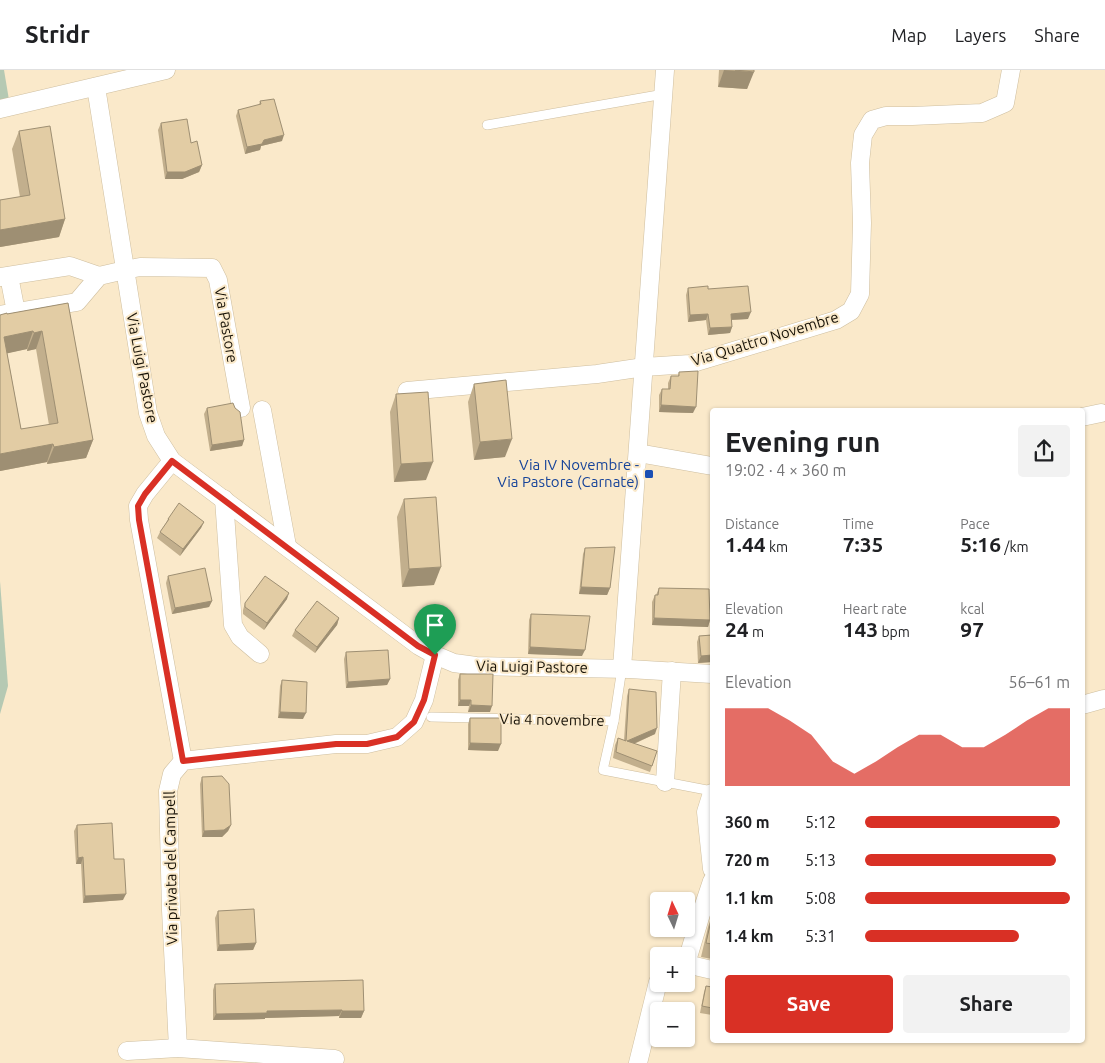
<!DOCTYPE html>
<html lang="en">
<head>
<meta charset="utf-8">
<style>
	:root { --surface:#fff; --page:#f2f2f2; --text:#202124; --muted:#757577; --line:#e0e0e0; --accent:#d93025 }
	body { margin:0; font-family:Ubuntu,sans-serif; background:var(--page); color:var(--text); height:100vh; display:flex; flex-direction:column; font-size:19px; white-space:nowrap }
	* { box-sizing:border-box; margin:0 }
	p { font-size:16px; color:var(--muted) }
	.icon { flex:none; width:28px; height:28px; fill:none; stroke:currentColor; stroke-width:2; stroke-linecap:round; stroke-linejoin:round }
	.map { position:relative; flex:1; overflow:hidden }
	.side { position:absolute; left:710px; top:338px; width:375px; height:635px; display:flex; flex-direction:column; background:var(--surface); border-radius:5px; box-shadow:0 1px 4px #0004 }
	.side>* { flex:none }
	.needle { width:32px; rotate:356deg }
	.fabs { position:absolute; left:650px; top:822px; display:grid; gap:10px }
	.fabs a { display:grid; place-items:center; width:45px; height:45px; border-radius:5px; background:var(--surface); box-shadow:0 1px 4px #0004; font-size:25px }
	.pin { position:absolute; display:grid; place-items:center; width:42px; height:42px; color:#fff; margin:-51px -21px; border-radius:50% 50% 50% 0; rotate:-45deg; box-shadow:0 0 5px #0007 }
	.pin .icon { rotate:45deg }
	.round { display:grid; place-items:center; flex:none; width:52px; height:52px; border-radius:5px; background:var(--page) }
	.summary { display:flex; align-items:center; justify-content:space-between; height:85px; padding:0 15px }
	h1 { font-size:28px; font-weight:700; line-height:38px }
	.metrics { display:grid; grid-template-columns:repeat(3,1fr); gap:8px; height:85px; padding:5px 15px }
	.metrics div { display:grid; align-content:center }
	.metrics b { font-size:21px; font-weight:700 }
	.metrics small { font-size:14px; font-weight:400 }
	.metrics p { font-size:14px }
	.chart { height:140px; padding:10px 15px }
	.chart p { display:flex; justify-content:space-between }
	.chart svg { width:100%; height:90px; margin-top:5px; fill:var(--accent); opacity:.7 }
	.action { display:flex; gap:10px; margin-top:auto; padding:10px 15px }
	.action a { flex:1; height:58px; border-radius:5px; background:var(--accent); color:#fff; font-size:20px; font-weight:700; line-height:58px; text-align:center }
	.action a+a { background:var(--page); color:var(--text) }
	ul { padding:0 15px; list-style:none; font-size:16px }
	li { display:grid; grid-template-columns:80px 60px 1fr; align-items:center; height:38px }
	li i { height:12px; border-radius:6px; background:var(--accent) }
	header { display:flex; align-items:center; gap:30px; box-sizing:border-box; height:70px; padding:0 25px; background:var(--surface); border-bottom:1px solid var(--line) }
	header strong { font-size:24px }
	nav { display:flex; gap:28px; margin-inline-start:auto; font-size:18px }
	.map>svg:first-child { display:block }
	.green { fill:#b5c9b3 }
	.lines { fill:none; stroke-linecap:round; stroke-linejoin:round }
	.lane-casing { stroke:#cebe9f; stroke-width:10 }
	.street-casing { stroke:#cebe9f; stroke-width:19 }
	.lane { stroke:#fff; stroke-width:9 }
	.street { stroke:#fff; stroke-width:18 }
	.wall { fill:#c2af8d; fill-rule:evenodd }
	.shaded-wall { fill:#9e8f73 }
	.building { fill:#e2cca4; stroke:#9e8f73; fill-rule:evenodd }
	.route-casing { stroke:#fff; stroke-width:10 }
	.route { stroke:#d93025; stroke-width:6 }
	.transit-dot { fill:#1a4fb4; stroke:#fae9ca; stroke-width:2 }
	.labels { text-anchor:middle; stroke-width:4; stroke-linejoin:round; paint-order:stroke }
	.street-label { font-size:15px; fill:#171207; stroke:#fae9ca }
	.transit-label { font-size:15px; fill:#164399; stroke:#fae9ca; text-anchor:end }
</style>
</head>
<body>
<header>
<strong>Stridr</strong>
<nav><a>Map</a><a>Layers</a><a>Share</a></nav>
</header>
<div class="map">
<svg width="1105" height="993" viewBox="0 0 1105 993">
	<rect width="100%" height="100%" fill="#fae9ca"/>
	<g class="green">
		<path d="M0,0H4L9,30L0,33Z"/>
		<path d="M0,511L8,616L0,644Z"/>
	</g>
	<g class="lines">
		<defs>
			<g id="lane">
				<path d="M487,55L664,24"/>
				<path d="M622,598L614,651L603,700L712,721"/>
				<path d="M431,647L614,651"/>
			</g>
			<g id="street">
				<path d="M96,17L148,343L156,366L172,391L419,576L435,585L454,593L476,596L629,599L712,604"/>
				<path d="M0,39L166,0"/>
				<path d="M9,206L16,242"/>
				<path d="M0,207L70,196L99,206"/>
				<path d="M0,245L77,232L99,206L125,200L140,197L212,198L218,210L241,338"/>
				<path d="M407,321L597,304L644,297L690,294L836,250L851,241L860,224L862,153L860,93L863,65L872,50L886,46H912L982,43L1005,33L1011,0"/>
				<path d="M262,340L287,476"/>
				<path d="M1082,347L1101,343"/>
				<path d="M638,383L712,396"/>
				<path d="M172,391L145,424L138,436L139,450L183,691"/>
				<path d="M224,429L233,555L240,567L260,584"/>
				<path d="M622,598L665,0"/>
				<path d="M1082,635L1104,629"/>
				<path d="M665,712L672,601"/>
				<path d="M712,723L706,742L712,799"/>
				<path d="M712,811L701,844L686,894L712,900"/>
				<path d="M178,978L171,840L168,721L172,704L183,691L191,690L336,674H367L397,667L414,652L424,630L435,585"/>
				<path d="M127,981L178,978L335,989"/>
				<path d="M638,993L658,912L659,911"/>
			</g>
		</defs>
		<use href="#lane" class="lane-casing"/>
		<use href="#street" class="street-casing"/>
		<use href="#lane" class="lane"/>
		<use href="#street" class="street"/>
	</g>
	<g class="wall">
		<path d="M719,0H754L747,19L718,17Z"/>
		<path d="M260,31L282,71L261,76L260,80L245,84L236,46L238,40L259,35Z"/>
		<path d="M161,53L191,73L202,95L199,102L182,109H165L158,60Z"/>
		<path d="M19,61L65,149L59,167L0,177V130L20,127L12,79Z"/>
		<path d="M688,218L708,219L748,249L731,250L732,257L730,263L708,265L706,250L688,252L686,225Z"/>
		<path d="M68,233L93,370L86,388L47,394V392L0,401L7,244ZM27,279V281L36,279L49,355L21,359L7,283Z"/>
		<path d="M679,302L693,343L659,342V325L662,319H668V313L671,306H678Z"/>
		<path d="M474,314L505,387L474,390L468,332Z"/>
		<path d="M396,324L426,410L394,412L390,342Z"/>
		<path d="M207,338L244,370L242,376L210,381L204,344Z"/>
		<path d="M404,429L434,515L402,517L397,447Z"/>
		<path d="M168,449L204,452L201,458L180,486L157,468L160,462L166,453Z"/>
		<path d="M585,478L610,518L607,525L579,524L583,484Z"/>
		<path d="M168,506L212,531L209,537L172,544L166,513Z"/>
		<path d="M659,518L710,550L708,557L652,555V532L655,525H656Z"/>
		<path d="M287,529L264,560L243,544V540L245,533Z"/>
		<path d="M531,544L582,586L528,584L529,550Z"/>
		<path d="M339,548L337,555L315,583L292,566L295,560Z"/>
		<path d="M712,565V592L698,593L697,572L699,566Z"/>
		<path d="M346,582L390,609L387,615L346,618L344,589Z"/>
		<path d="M460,604L490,642H468L469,636H458V610Z"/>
		<path d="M282,610L303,649L278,648L280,616Z"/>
		<path d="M629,619L655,664L634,674L657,681L650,702L613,688L615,675L618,668L624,670L627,626Z"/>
		<path d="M470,648L498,681L468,680V654Z"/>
		<path d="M202,707L231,755L228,761L222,767H202L200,714Z"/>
		<path d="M77,755L114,789L123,830L83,833L81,794H76L74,761Z"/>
		<path d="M218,841L256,873L253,880L217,881L215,848Z"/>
		<path d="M712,845V889L701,887L708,857Z"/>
		<path d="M215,914L364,941L361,948H339V946L265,948V949L213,950V920Z"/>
		<path d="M706,916L712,917V945L700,943L704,922Z"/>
	</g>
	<g class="shaded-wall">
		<path d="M724,0L754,2L747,19L718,17Z"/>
		<path d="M284,65L282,71L261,76L260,80L245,84L247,77L264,70Z"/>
		<path d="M202,95L199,102L182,109H165L167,102Z"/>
		<path d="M65,149L59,167L0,177V160Z"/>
		<path d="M751,242L748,249L728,250L731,244Z"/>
		<path d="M708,244L706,250L688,252L690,245Z"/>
		<path d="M732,257L730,263L708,265L710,258Z"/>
		<path d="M33,261L27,279L0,285L4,267Z"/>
		<path d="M42,261L36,279L27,281L34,263Z"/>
		<path d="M661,335L696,337L693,343L659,342Z"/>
		<path d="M512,369L505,387L474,390L480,372Z"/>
		<path d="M93,370L86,388L47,394L54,377Z"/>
		<path d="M244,370L242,376L210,381L212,375Z"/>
		<path d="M53,374L47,392L0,401V384Z"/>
		<path d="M433,392L426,410L394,412L401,394Z"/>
		<path d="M204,452L201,458L180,486L183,479Z"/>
		<path d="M441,497L434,515L402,517L409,499Z"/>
		<path d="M581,517L610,518L607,525L579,524Z"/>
		<path d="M289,523L287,529L264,560L267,553Z"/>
		<path d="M212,531L209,537L172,544L175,538Z"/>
		<path d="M339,548L337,555L315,583L317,577Z"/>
		<path d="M654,548L710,550L708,557L652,555Z"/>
		<path d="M530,577L585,580L582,586L528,584Z"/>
		<path d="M712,585V592L698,593L701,586Z"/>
		<path d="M390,609L387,615L346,618L348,612Z"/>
		<path d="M460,630H471L469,636H458Z"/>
		<path d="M471,635L492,636L490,642H468Z"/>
		<path d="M280,642L306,643L303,649L278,648Z"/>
		<path d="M657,658L655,664L624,678L627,671Z"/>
		<path d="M470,673L501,674L498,681L468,680Z"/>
		<path d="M231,755L228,761L222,767H202L204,761Z"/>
		<path d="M83,787L81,794H76L78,788Z"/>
		<path d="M126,824L123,830L83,833L85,826Z"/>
		<path d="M256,873L253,880L217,881L219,875Z"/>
		<path d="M342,940L339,946L265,948V949L213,950L216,944L267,941Z"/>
		<path d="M342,941H364L361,948H339Z"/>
	</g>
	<g class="building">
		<path d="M735,0H754V2Z"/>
		<path d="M274,29L284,65L264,70L262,74L247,77L238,40L261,34L260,31Z"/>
		<path d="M187,49L191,73L197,71L202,95L185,102H167L161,53Z"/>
		<path d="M50,56L65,149L0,160V130L30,125L19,61Z"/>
		<path d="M708,216V219L748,216L751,242L731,244L732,257L710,258L708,244L690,245L688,218Z"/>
		<path d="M68,233L93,370L54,377L53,374L0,384V245L7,243V244ZM33,261L34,263L42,261L58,353L21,359L4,267Z"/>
		<path d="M698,301L696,337L661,335L662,319H670L671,306H679V302Z"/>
		<path d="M506,310L512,369L480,372L474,314Z"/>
		<path d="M428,322L433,392L401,394L396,324Z"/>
		<path d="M233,333L235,338L240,342L244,370L212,375L207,338Z"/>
		<path d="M436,427L441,497L409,499L404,429Z"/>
		<path d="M179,433L204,452L183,479L160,462L169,449H168Z"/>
		<path d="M615,477L610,518L581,517L585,478Z"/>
		<path d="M205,498L212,531L175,538L168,506Z"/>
		<path d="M265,506L289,523L267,553L245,537V533Z"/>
		<path d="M659,518L709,519L710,550L654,548L655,525H658Z"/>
		<path d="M317,531L339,548L317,577L295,560Z"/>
		<path d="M531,544L590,546L585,580L530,577Z"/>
		<path d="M712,565V585L701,586L699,566Z"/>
		<path d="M388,580L390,609L348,612L346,582Z"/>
		<path d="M460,604H493L492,636L471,635V630H460Z"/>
		<path d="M282,610L307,612L306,643L280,642Z"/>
		<path d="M629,619L656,622L657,658L627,671L657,681L652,696L616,682L618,668L626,671Z"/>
		<path d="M470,648H501V674L470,673Z"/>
		<path d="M222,706L229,714L231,755L224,760L204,761L202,707Z"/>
		<path d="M112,753L114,789H124L126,824L85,826L83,787L78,788L77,755Z"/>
		<path d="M254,839L256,873L219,875L218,841Z"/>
		<path d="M712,846V874L706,873Z"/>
		<path d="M363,910L364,941H342V940L267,941V943L216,944L215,914Z"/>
		<path d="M706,916L712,917V938L702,936Z"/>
	</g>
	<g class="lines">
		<defs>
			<path id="route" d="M172,391L418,576L435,585L424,630L414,652L397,667L367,674H336L183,691L139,450L138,436L145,424Z"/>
		</defs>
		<use href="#route" class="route-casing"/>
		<use href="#route" class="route"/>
	</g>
	<rect class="transit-dot" x="644" y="399" width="10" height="10" rx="2.5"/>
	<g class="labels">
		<g class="street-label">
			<text transform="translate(226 255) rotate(80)" y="5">Via Pastore</text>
			<text transform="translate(765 269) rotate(-17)" y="5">Via Quattro Novembre</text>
			<text transform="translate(142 298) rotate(79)" y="5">Via Luigi Pastore</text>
			<text transform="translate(532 597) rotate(1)" y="5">Via Luigi Pastore</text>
			<text transform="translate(552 650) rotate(1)" y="5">Via 4 novembre</text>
			<text transform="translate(171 798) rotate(-91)" y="5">Via privata del Campell</text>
		</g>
		<g class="transit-label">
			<text x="639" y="400">Via IV Novembre -<tspan x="639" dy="17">Via Pastore (Carnate)</tspan></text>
		</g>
	</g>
</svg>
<div class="fabs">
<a><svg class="needle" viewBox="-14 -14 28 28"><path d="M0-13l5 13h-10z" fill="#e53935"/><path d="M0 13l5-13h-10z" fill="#757577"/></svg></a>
<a>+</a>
<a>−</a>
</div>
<div class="pin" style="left:435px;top:585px;background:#1e9e55"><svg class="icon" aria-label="arrive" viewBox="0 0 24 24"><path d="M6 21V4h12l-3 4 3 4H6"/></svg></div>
<section class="side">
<div class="summary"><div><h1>Evening run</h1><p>19:02 · 4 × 360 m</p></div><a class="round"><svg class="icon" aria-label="share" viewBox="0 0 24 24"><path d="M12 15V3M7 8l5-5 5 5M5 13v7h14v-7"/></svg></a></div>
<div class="metrics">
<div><p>Distance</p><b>1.44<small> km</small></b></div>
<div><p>Time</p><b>7:35</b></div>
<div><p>Pace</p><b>5:16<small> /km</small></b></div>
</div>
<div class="metrics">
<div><p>Elevation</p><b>24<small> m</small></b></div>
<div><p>Heart rate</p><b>143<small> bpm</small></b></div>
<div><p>kcal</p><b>97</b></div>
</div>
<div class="chart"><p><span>Elevation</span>56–61 m</p>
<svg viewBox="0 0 160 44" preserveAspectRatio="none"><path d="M0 44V6L10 6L20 6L30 12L40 19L50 32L60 38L70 32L80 25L90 19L100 19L110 25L120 25L130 19L140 12L150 6L160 6V44z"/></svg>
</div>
<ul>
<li><b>360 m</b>5:12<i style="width:95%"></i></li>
<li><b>720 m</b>5:13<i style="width:93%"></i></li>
<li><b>1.1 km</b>5:08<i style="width:100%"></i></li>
<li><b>1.4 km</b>5:31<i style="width:75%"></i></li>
</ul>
<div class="action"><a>Save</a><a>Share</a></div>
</section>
</div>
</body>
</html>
